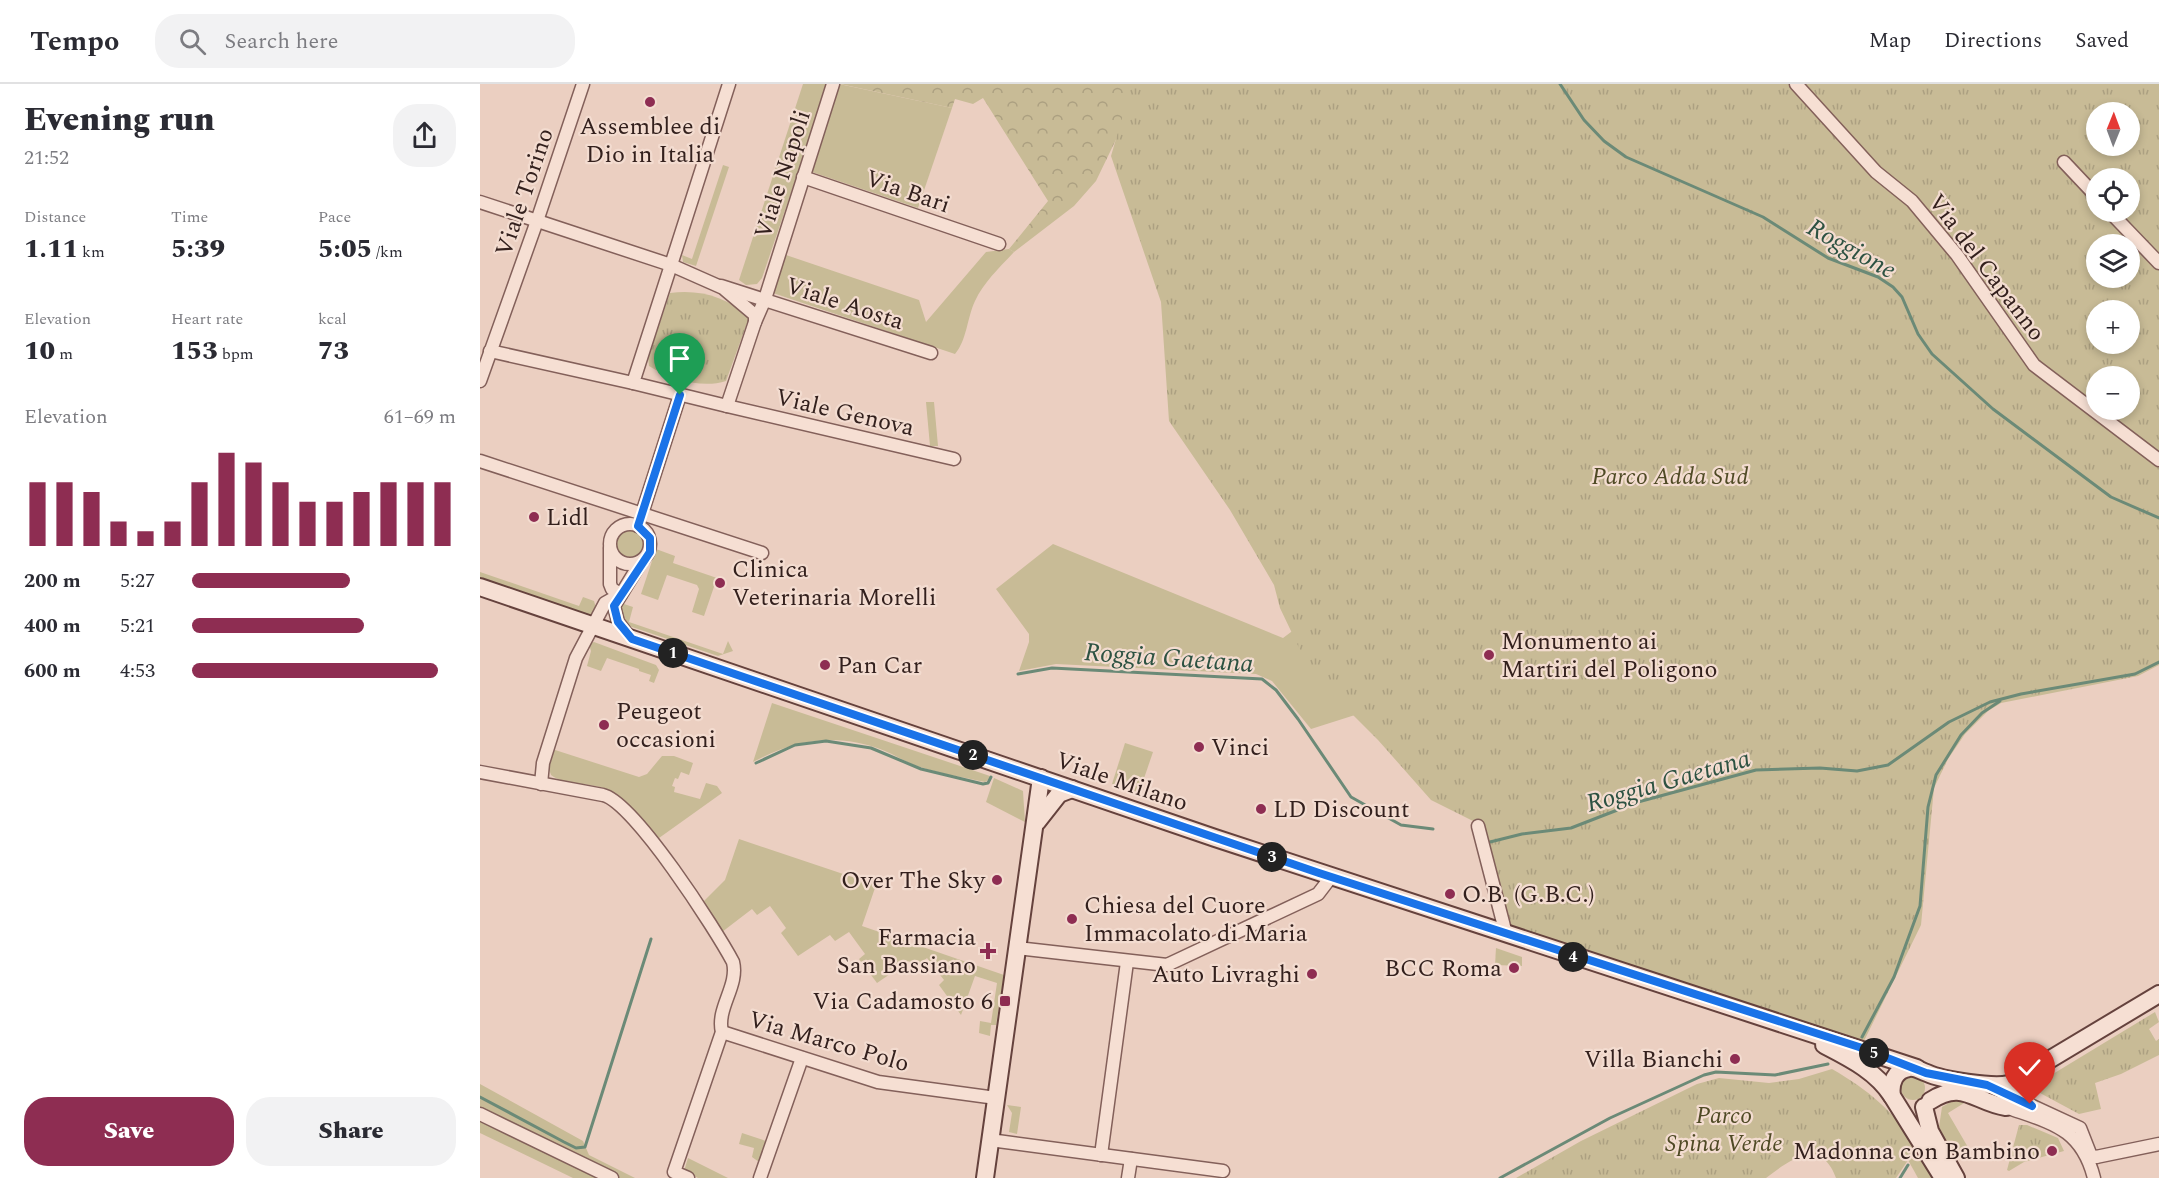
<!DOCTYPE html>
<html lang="en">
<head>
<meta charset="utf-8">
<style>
	:root { --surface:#fff; --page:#f2f2f3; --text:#2b2b33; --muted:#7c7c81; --line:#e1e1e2; --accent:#8e2d52 }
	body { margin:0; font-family:Spectral,serif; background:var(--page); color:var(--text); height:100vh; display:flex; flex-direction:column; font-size:22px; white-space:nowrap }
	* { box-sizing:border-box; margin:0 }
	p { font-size:20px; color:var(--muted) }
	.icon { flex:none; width:33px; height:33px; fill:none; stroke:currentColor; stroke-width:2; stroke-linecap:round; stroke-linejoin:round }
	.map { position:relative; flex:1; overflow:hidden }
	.drawer { display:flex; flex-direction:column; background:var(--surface); width:480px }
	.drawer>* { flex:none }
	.needle { width:39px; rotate:1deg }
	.fabs { position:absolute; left:1606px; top:18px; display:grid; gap:12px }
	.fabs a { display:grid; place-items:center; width:54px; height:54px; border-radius:50%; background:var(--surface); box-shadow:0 3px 9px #0003; font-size:30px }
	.pin { position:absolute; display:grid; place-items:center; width:51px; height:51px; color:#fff; margin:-62px -26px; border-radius:50% 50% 50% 0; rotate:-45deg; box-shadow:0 0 6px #0007 }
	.pin .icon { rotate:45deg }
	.km { position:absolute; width:30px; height:30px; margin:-15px; border-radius:50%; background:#222; color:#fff; font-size:16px; line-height:30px; text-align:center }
	.round { display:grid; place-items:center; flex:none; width:63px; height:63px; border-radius:24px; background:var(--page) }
	.headline { display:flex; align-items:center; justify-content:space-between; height:102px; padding:0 24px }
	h1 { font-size:33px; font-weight:800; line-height:45px }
	.metrics { display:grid; grid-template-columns:repeat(3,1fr); gap:9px; height:102px; padding:6px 24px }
	.metrics div { display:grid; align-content:center }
	.metrics b { font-size:26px; font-weight:800 }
	.metrics small { font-size:16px; font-weight:400 }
	.metrics p { font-size:16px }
	.chart { height:168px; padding:12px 24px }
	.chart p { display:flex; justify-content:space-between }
	.chart svg { width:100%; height:108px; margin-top:6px; stroke:var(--accent); stroke-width:6 }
	.primary-button { display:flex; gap:12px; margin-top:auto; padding:12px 24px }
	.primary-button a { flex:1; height:69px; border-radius:24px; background:var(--accent); color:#fff; font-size:24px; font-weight:800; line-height:69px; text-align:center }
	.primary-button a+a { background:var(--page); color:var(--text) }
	ul { padding:0 24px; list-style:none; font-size:20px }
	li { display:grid; grid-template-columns:96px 72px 1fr; align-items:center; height:45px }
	li i { height:15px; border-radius:8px; background:var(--accent) }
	header { display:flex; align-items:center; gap:36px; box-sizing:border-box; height:84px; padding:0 30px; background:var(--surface); border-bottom:2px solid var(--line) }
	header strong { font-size:28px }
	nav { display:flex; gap:33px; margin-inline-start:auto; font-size:21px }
	.search { width:420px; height:54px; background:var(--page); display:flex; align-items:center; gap:15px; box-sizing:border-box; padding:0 21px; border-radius:24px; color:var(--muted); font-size:22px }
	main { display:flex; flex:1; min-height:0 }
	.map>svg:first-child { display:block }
	.green { fill:#c8bb96 }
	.forest { fill:url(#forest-crowns) }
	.park { fill:url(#park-tufts); fill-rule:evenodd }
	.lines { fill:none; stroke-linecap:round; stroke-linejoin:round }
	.stream { stroke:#6b8a77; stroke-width:3 }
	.street-casing { stroke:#83605a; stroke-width:15 }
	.secondary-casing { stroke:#65423d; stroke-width:20 }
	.street { stroke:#f6dfd3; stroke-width:12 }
	.secondary { stroke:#f6dfd3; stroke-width:16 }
	.route-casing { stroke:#fff; stroke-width:12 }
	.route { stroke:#1a73e8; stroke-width:8 }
	.poi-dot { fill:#8e2d52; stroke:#f3dcd0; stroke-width:2 }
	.labels { text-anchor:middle; stroke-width:4.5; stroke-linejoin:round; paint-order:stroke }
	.poi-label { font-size:24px; fill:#33201d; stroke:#f3dcd0; text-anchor:start }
	.street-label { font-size:24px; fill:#33201d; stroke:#f3dcd0 }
	.park-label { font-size:24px; font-style:italic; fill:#4f4a25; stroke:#f3dcd0 }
	.water-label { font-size:26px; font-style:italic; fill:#2d5242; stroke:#f3dcd0 }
</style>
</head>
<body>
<header>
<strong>Tempo</strong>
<div class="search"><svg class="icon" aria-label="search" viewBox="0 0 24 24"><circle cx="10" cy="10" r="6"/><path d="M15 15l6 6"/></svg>Search here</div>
<nav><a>Map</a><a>Directions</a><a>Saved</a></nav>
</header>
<main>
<section class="drawer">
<div class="headline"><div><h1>Evening run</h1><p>21:52</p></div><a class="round"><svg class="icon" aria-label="share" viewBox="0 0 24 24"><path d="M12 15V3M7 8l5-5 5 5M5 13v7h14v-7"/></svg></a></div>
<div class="metrics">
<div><p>Distance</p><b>1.11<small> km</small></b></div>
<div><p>Time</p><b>5:39</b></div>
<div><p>Pace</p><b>5:05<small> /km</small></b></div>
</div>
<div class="metrics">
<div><p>Elevation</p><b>10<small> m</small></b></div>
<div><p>Heart rate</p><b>153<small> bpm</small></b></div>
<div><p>kcal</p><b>73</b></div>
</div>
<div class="chart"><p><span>Elevation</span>61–69 m</p>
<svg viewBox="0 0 160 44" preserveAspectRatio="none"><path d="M5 44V18M15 44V18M25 44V22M35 44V34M45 44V38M55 44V34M65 44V18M75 44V6M85 44V10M95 44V18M105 44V26M115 44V26M125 44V22M135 44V18M145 44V18M155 44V18"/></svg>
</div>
<ul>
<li><b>200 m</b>5:27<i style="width:60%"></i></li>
<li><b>400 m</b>5:21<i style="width:65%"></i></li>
<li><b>600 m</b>4:53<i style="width:93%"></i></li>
</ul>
<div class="primary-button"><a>Save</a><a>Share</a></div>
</section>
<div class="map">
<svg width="1679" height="1094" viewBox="0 0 1679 1094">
	<defs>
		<pattern id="forest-crowns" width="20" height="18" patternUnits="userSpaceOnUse" patternTransform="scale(1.5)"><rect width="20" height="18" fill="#c8bb96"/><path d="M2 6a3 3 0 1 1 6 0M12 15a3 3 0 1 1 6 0" fill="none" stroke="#aca081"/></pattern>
		<pattern id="park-tufts" width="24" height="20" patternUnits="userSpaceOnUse" patternTransform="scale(1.5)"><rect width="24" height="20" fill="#c8bb96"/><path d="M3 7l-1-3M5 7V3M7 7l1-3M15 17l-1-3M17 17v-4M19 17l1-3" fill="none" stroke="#aca081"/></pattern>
	</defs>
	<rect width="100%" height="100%" fill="#ebcfc1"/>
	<g class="green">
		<path d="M323,0H348L282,194L277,200L266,201L259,196Z"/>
		<path d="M359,0L472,24L438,124L332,88Z"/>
		<path d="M243,81L249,83L216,182L203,178L202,171L212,175Z"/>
		<path d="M529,165L534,168C520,183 504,198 495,217C487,234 487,256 475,270L293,209L306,171L439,216L446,238L506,168Z"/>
		<path d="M446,318H454L458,362H450Z"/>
		<circle cx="151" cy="460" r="15"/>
		<path d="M573,460L803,554L815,545L875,631L831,645L792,597L776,590L576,580L539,587L549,558V550L516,505Z"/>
		<path d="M176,465L195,472L193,479L237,494L224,532L212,528L219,505L217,501L187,491L178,516L161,510Z"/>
		<path d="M0,488L99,522L103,513L114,517L116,524L113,530L107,531L0,494Z"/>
		<path d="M144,520L153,523L149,538L243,570L248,557L253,567L238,572L149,542L142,537L140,521Z"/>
		<path d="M114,558L176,581L179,586L174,599L169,597L171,591L159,587V585L127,574L121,587L107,582L111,567L109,560Z"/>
		<path d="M292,619L510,692L508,696L505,698C482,693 456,689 434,681C424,677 415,671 405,667C358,648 316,655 273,678Z"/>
		<path d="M645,659L673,668L659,709L632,700Z"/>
		<path d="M72,665L159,693L167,690L182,672H194L213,679L209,691L201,688L198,695L195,694L192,702L195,703L194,708L220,715L226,699L237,702L242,709L179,754C163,738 146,713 126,705C108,698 86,702 71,691L68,682Z"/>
		<path d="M514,694L543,707L545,738L506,718Z"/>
		<path d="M259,755L396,801L382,842L524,891L516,941H511L510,952L499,949L500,937L511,939L517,899L495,892L481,931L459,901L464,896L447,874L435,884L429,877L397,899L379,875L385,870L369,848L355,857L350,851L318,872L301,849L306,844L290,822L277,831L272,825L242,848L222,819L245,796Z"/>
		<path d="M1016,864L1042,873V882L1015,881Z"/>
		<circle cx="1433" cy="1004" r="12"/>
		<path d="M0,1000L103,1057L109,1071L155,1094H93L0,1049Z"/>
		<path d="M1476,1015L1489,1016L1468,1029L1489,1065L1475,1074L1459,1043L1462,1023Z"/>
		<path d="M527,1021L541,1023L537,1050L529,1048L532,1029Z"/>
		<path d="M262,1049L286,1057L279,1078L272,1073L274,1064L259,1060Z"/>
		<path d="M1437,1063L1455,1094H1438L1428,1076Z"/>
		<path d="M208,1074L248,1094H218L204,1087Z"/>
	</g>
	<path class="forest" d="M360,0H716L644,39L616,97L594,122L534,168L529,165L568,117L503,14L493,20L475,15L472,24Z"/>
	<g class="park">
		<path d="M652,0H1679V581L1658,592L1521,619L1508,627L1485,650L1468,675L1454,704L1441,841L1382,961L1025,839L999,740L951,716L898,656L831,589L800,524L794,501L750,426L689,337L681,218L631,72ZM1617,28H1650V62H1617ZM1617,94H1650V128H1617ZM1617,160H1650V194H1617ZM1617,226H1650V260H1617ZM1617,292H1650V326H1617Z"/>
		<path d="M190,209C220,205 248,213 269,234L246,297C222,305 189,295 169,282L168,273Z"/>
		<path d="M1675,928L1679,938L1669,945L1676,957L1679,955V971L1641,990L1615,999L1621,1025L1599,1030L1560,1009L1559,1002L1563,996Z"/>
		<path d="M1352,985C1390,1007 1412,1026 1437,1063L1416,1094H1356C1341,1052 1308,1077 1286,1094H1036L1101,1057L1217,1000L1239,994L1289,999L1319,995Z"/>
		<path d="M1539,1041H1547L1578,1054L1584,1067L1544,1078L1529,1087L1527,1086Z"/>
	</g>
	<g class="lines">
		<g class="stream">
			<path d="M1080,0L1104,36L1124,57L1146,73L1283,133L1348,174L1398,193L1413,203L1422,213L1438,250L1452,270L1513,325L1631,413L1679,434"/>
			<path d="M538,590L572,584L782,595L796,606L818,635L871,713L921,741L953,745"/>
			<path d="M276,679L315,661L346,657L391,664L441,685L503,700L508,699L511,693"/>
			<path d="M1010,758L1042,750L1091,744L1158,718L1276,686L1340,684L1377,687L1408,681L1469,638L1510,618L1541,610L1655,590L1679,578"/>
			<path d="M1382,953L1414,893L1440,822L1448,723L1456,691L1481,651L1502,629L1520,617"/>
			<path d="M0,1013L84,1058L96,1064L105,1063L171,855"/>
			<path d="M1020,1094L1130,1034L1224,991L1236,988L1295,991L1348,980"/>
			<path d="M1420,1094L1428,1081"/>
		</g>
		<defs>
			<g id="street">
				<path d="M1316,0L1396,88L1432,117L1477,171L1554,281L1679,376"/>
				<path d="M1584,78L1617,113"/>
				<path d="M323,93L519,160"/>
				<path d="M0,118L191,181L249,0"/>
				<path d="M1630,128L1679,179"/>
				<path d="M191,181L243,204L275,231V238L247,322L153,299Z"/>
				<path d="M241,202L451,269"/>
				<path d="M275,238L285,215L353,0"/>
				<path d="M10,267L153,299"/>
				<path d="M0,297L57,137L103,0"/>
				<path d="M247,322L474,375"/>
				<path d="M0,377L282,469"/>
				<circle cx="150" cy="460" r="20"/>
				<path d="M158,442L200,311"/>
				<path d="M130,464V500L132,505L141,510"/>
				<path d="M150,554L138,538L134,522L161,478"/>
				<path d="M0,688L123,711C154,718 236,846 253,878C259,902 236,924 242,948L194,1088L208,1094"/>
				<path d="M61,700L63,679L96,574L125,519L141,510"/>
				<path d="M998,742L1026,850"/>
				<path d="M537,864L687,881L838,810L851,793"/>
				<path d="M242,948L398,998L516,1014"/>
				<path d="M1509,1002L1600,1044L1611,1072L1616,1073"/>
				<path d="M1526,1023C1570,1039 1601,1043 1614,1094"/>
				<path d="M0,1030L132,1094"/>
				<path d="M510,1056L743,1087"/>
				<path d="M621,1071L647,878"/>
				<path d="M1616,1073L1679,1060"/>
				<path d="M280,1094L322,974"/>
				<path d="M648,1094L651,1075"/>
			</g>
			<g id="secondary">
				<path d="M0,503L735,754L1437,984"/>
				<path d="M557,738L579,710L592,705"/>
				<path d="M1344,961C1369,974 1396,987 1412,1012"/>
				<path d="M1450,1017C1483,995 1494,1018 1526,1023L1533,1019L1553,991"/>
				<path d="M1444,1023L1450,1047L1476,1094"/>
				<path d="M505,1094L561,694"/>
				<path d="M1463,1094L1412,1012C1410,999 1415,986 1429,984C1437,983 1440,987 1447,989C1462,996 1513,1004 1529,1000L1679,910"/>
			</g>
		</defs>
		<use href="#street" class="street-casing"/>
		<use href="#secondary" class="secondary-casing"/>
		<use href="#street" class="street"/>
		<use href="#secondary" class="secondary"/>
	</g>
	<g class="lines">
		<defs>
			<path id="route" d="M200,311L158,442L170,454V468L134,522L138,538L152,555L839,789L1379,963L1446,989L1507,1001L1552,1022L1550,1020"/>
		</defs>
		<use href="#route" class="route-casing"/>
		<use href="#route" class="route"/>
	</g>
	<g class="poi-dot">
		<circle cx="170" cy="18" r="6"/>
		<circle cx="54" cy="433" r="6"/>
		<circle cx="240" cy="499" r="6"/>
		<circle cx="1009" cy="571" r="6"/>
		<circle cx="345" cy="581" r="6"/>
		<circle cx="124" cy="641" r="6"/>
		<circle cx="719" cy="663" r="6"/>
		<circle cx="781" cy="725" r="6"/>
		<circle cx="517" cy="796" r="6"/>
		<circle cx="970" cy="810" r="6"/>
		<circle cx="592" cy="835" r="6"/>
		<path d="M505 858h6v6h6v6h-6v6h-6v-6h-6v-6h6z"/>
		<circle cx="1034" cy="884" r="6"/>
		<circle cx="832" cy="890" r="6"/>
		<rect x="519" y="911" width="12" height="12" rx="3"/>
		<circle cx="1255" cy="975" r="6"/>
		<circle cx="1572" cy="1067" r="6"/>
	</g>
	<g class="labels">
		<g class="poi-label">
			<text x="170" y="50" text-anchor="middle">Assemblee di<tspan x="170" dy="28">Dio in Italia</tspan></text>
			<text x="66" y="441">Lidl</text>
			<text x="252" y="493">Clinica<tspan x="252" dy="28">Veterinaria Morelli</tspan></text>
			<text x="1021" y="565">Monumento ai<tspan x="1021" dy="28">Martiri del Poligono</tspan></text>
			<text x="357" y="589">Pan Car</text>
			<text x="136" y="635">Peugeot<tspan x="136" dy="28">occasioni</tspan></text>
			<text x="731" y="671">Vinci</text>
			<text x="793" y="733">LD Discount</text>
			<text x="505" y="804" text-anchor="end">Over The Sky</text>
			<text x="982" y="818">O.B. (G.B.C.)</text>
			<text x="604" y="829">Chiesa del Cuore<tspan x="604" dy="28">Immacolato di Maria</tspan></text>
			<text x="496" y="861" text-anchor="end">Farmacia<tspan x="496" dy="28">San Bassiano</tspan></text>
			<text x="1022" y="892" text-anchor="end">BCC Roma</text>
			<text x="820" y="898" text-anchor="end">Auto Livraghi</text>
			<text x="513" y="925" text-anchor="end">Via Cadamosto 6</text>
			<text x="1243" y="983" text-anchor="end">Villa Bianchi</text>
			<text x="1560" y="1075" text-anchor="end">Madonna con Bambino</text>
		</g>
		<g class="street-label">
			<text transform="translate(302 90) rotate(-72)" y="8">Viale Napoli</text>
			<text transform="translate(428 107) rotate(19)" y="8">Via Bari</text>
			<text transform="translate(44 108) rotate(-71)" y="8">Viale Torino</text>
			<text transform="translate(1507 183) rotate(53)" y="8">Via del Capanno</text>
			<text transform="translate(365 219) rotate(18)" y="8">Viale Aosta</text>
			<text transform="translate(365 328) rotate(13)" y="8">Viale Genova</text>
			<text transform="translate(642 697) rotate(19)" y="8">Viale Milano</text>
			<text transform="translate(349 957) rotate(16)" y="8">Via Marco Polo</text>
		</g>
		<g class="park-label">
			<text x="1190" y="400">Parco Adda Sud</text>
			<text x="1244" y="1039">Parco<tspan x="1244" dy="28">Spina Verde</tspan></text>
		</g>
		<g class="water-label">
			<text transform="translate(1372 164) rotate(29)" y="9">Roggione</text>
			<text transform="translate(689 573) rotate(4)" y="9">Roggia Gaetana</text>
			<text transform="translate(1188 696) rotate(-16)" y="9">Roggia Gaetana</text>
		</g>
	</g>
</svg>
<div class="fabs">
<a><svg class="needle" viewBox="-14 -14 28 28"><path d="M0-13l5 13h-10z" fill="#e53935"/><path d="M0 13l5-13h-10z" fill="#7c7c81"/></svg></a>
<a><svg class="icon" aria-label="locate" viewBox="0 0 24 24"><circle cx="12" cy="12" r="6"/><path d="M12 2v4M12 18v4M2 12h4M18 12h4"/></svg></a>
<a><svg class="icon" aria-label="layers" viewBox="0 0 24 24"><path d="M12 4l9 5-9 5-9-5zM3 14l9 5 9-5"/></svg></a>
<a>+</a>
<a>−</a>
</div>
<div class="pin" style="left:200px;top:311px;background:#1e9e55"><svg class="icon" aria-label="arrive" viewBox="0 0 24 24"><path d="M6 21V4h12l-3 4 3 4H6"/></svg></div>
<div class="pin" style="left:1550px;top:1020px;background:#d93025"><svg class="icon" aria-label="check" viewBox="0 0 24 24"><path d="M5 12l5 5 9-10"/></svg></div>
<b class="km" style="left:193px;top:569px">1</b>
<b class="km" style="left:493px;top:671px">2</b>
<b class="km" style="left:792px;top:773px">3</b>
<b class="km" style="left:1093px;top:873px">4</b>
<b class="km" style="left:1394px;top:969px">5</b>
</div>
</main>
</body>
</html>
